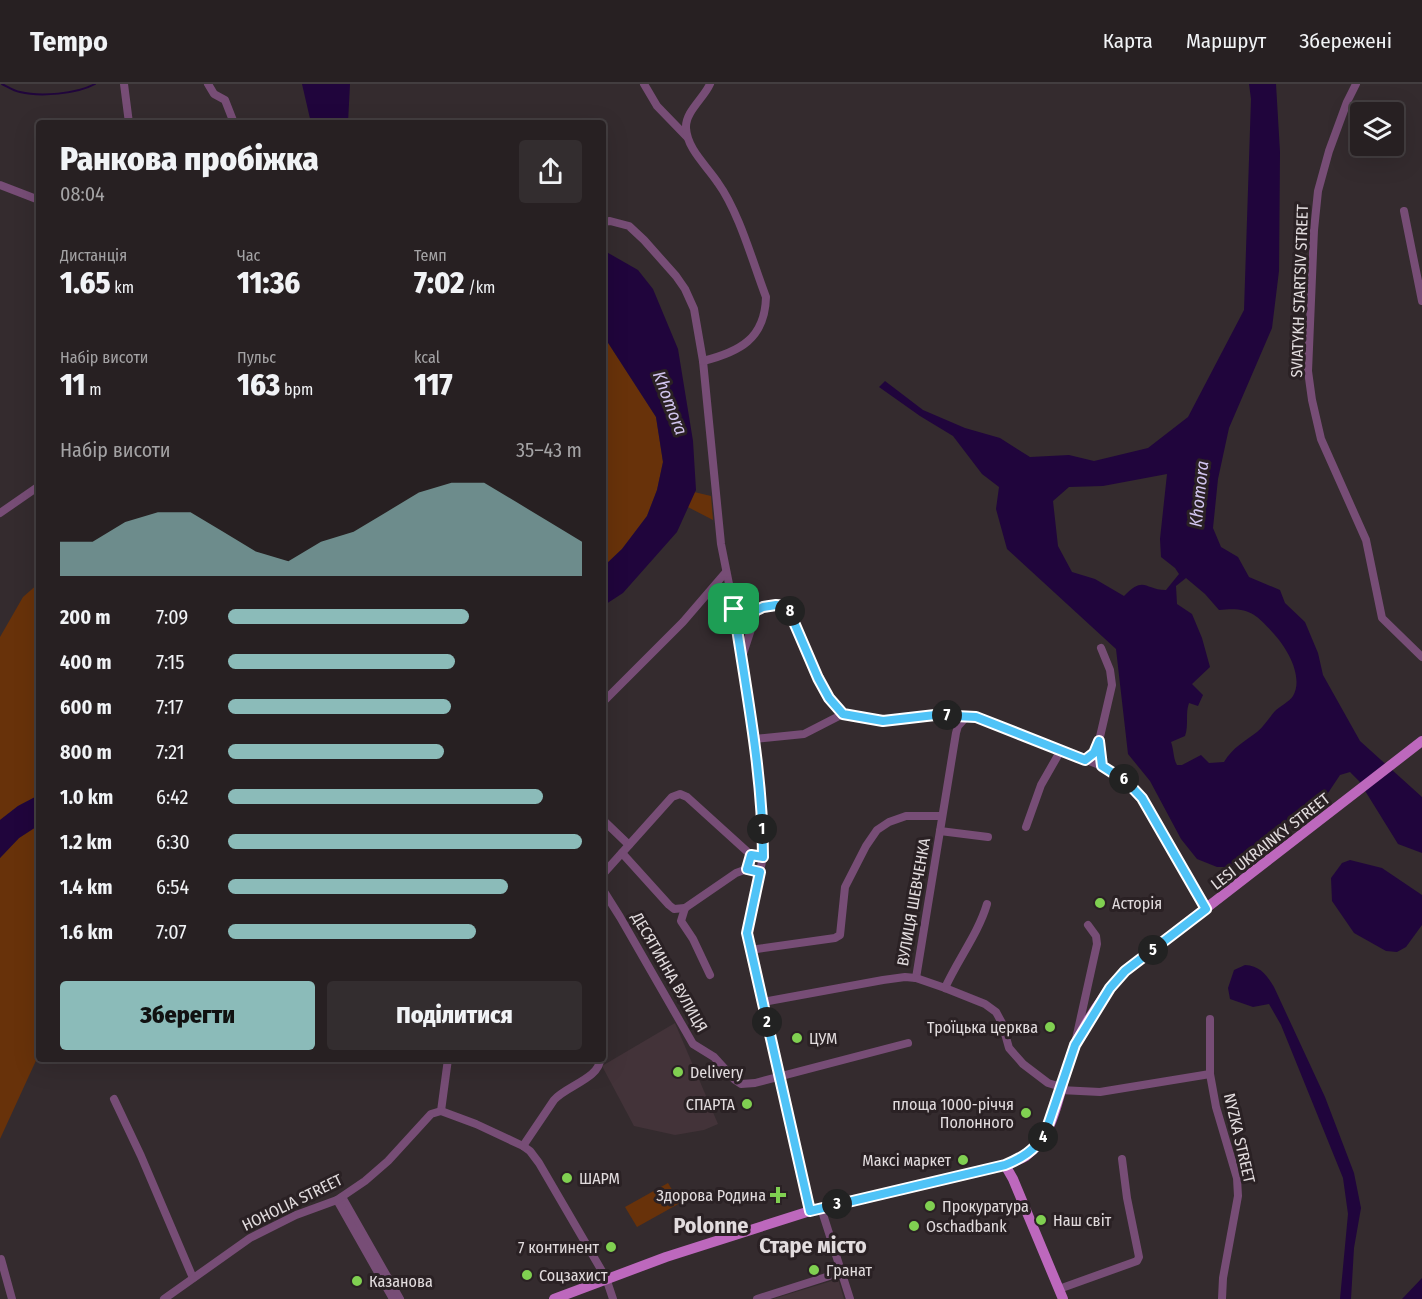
<!DOCTYPE html>
<html lang="uk">
<head>
<meta charset="utf-8">
<style>
	:root { --surface:#272022; --page:#332d2f; --text:#f1f3f6; --muted:#a4a3a5; --line:#433e40; --accent:#8bbbb9 }
	body { margin:0; font-family:"Fira Sans Condensed",sans-serif; background:var(--page); color:var(--text); height:100vh; display:flex; flex-direction:column; font-size:22px; white-space:nowrap }
	* { box-sizing:border-box; margin:0 }
	p { font-size:20px; color:var(--muted) }
	.icon { flex:none; width:33px; height:33px; fill:none; stroke:currentColor; stroke-width:2; stroke-linecap:round; stroke-linejoin:round }
	.map { position:relative; flex:1; overflow:hidden }
	.drawer { position:absolute; left:36px; top:36px; width:570px; height:942px; display:flex; flex-direction:column; background:var(--surface); border-radius:6px; box-shadow:0 6px 24px #0002,0 0 0 2px var(--line) }
	.drawer>* { flex:none }
	.buttons { position:absolute; left:1350px; top:18px; display:grid; gap:12px }
	.buttons a { display:grid; place-items:center; width:54px; height:54px; border-radius:6px; background:var(--surface); box-shadow:0 6px 24px #0002,0 0 0 2px var(--line); font-size:30px }
	.pin { position:absolute; display:grid; place-items:center; width:51px; height:51px; color:#fff; margin:-26px; border-radius:12px; box-shadow:0 3px 9px #0006 }
	.km { position:absolute; width:30px; height:30px; margin:-15px; border-radius:50%; background:#222; color:#fff; font-size:16px; line-height:30px; text-align:center }
	.round { display:grid; place-items:center; flex:none; width:63px; height:63px; border-radius:6px; background:var(--page) }
	.summary { display:flex; align-items:center; justify-content:space-between; height:102px; padding:0 24px }
	h1 { font-size:33px; font-weight:800; line-height:45px }
	.metrics { display:grid; grid-template-columns:repeat(3,1fr); gap:9px; height:102px; padding:6px 24px }
	.metrics div { display:grid; align-content:center }
	.metrics b { font-size:30px; font-weight:800 }
	.metrics small { font-size:16px; font-weight:400 }
	.metrics p { font-size:16px }
	.chart { height:168px; padding:12px 24px }
	.chart p { display:flex; justify-content:space-between }
	.chart svg { width:100%; height:108px; margin-top:6px; fill:var(--accent); opacity:.7 }
	.cta { display:flex; gap:12px; margin-top:auto; padding:12px 24px }
	.cta a { flex:1; height:69px; border-radius:6px; background:var(--accent); color:#111; font-size:24px; font-weight:800; line-height:69px; text-align:center }
	.cta a+a { background:var(--page); color:var(--text) }
	ul { padding:0 24px; list-style:none; font-size:20px }
	li { display:grid; grid-template-columns:96px 72px 1fr; align-items:center; height:45px }
	li i { height:15px; border-radius:8px; background:var(--accent) }
	header { display:flex; align-items:center; gap:36px; box-sizing:border-box; height:84px; padding:0 30px; background:var(--surface); border-bottom:2px solid var(--line) }
	header strong { font-size:28px }
	nav { display:flex; gap:33px; margin-inline-start:auto; font-size:21px }
	.map>svg:first-child { display:block }
	.built { fill:#433339 }
	.green { fill:#68320a }
	.water { fill:#20053c; fill-rule:evenodd }
	.lines { fill:none; stroke-linecap:round; stroke-linejoin:round }
	.stream { stroke:#20053c; stroke-width:2 }
	.minor { stroke:#774d76; stroke-width:8 }
	.major { stroke:#bd68bd; stroke-width:10 }
	.route-casing { stroke:#fff; stroke-width:12 }
	.route { stroke:#4fc3f7; stroke-width:8 }
	.poi-dot { fill:#80d051; stroke:#2a2124; stroke-width:2 }
	.labels { text-anchor:middle; stroke-width:6; stroke-linejoin:round; paint-order:stroke }
	.street-label { font-size:16px; fill:#e2dcde; stroke:#2a2124 }
	.poi-label { font-size:16px; fill:#e2dcde; stroke:#2a2124; text-anchor:start }
	.water-label { font-size:18px; font-style:italic; fill:#d1c4ee; stroke:#2a2124 }
	.district-label { font-size:22px; font-weight:bold; fill:#e2dcde; stroke:#2a2124 }
</style>
</head>
<body>
<header>
<strong>Tempo</strong>
<nav><a>Карта</a><a>Маршрут</a><a>Збережені</a></nav>
</header>
<div class="map">
<svg width="1422" height="1215" viewBox="0 0 1422 1215">
	<rect width="100%" height="100%" fill="#342b2e"/>
	<g class="built">
		<path d="M675,939L718,1040L704,1046L675,1051L634,1042L602,982Z"/>
		<path d="M838,1195L844,1215H773Z"/>
	</g>
	<g class="green">
		<path d="M603,251L656,333L663,378L657,406L647,432L622,465L603,483Z"/>
		<path d="M690,407L711,412L713,436L682,420Z"/>
		<path d="M39,499V711L18,722L0,736V553L23,513Z"/>
		<path d="M39,741V970L0,1055V774L19,754Z"/>
		<path d="M668,1099L680,1119L637,1143L625,1123Z"/>
	</g>
	<g class="water">
		<path d="M302,0H350L348,39H311Z"/>
		<path d="M1249,0H1276L1280,68L1279,187L1272,244L1229,344L1218,395L1213,444L1221,463L1238,473L1249,493L1280,506L1285,519L1305,538L1318,569L1323,591L1360,657L1422,713V769L1398,760L1359,697L1350,688L1340,691L1328,709L1247,777L1231,783H1217L1197,775L1181,755L1150,697L1128,670L1116,565L1007,465L996,425L999,403L982,390L953,352L920,332L879,303L885,297L923,326L965,344L1000,354L1030,373L1069,371L1094,377L1148,364L1188,333L1244,226L1251,15ZM1167,390L1160,455L1161,473L1175,484L1179,490L1166,506C1144,506 1145,491 1124,512L1095,495L1072,488L1058,462L1053,417L1069,403L1103,402ZM1186,494L1205,510L1219,526C1249,523 1255,529 1274,550C1287,564 1304,593 1293,612C1289,618 1280,622 1275,627C1269,634 1264,642 1257,648C1244,658 1233,663 1224,678L1209,679L1201,671L1182,681H1177C1173,674 1174,666 1171,658L1185,652C1189,640 1185,630 1189,619L1198,622L1203,611L1192,600L1210,583L1202,554L1192,530L1177,520L1176,502Z"/>
		<path d="M603,166L638,186L653,205L678,265L693,357L696,406L677,448L623,509L603,522V483L622,465L647,432L657,406L663,378L656,333L603,251Z"/>
		<path d="M39,711V741L19,754L0,774V736L18,722Z"/>
		<path d="M1350,776L1382,784L1422,811V841L1406,863L1397,868L1386,867L1354,849L1332,817L1331,794L1342,779Z"/>
		<path d="M1245,881C1260,882 1266,890 1274,903L1325,1013L1354,1089L1361,1124L1354,1164L1351,1215H1340L1348,1130L1343,1094L1281,941L1269,920L1253,923L1230,915L1228,904L1234,886Z"/>
		<path d="M1422,1194V1215H1402Z"/>
	</g>
	<g class="lines">
		<path class="stream" d="M2,0C8,3 14,7 20,8C40,13 77,10 95,0"/>
		<g class="minor">
			<path d="M124,0L129,39"/>
			<path d="M208,0L214,10L225,16L234,39"/>
			<path d="M644,0L657,22L687,53"/>
			<path d="M1356,0L1347,18L1329,67L1318,107L1314,146L1308,287L1312,316L1321,355L1366,456L1382,534L1422,573"/>
			<path d="M0,101L39,116"/>
			<path d="M1404,127L1422,217"/>
			<path d="M603,138L610,137L629,142L644,156L676,192L685,205L694,225L703,277L721,460L734,525L754,655L763,755V773L747,849L810,1127"/>
			<path d="M703,277C739,268 765,255 766,213C753,179 739,128 718,99C707,82 687,65 686,44C685,28 704,14 710,0"/>
			<path d="M0,429L39,402"/>
			<path d="M734,525L755,527L756,530L742,573"/>
			<path d="M755,527L763,523L787,522C804,559 816,599 843,630"/>
			<path d="M1101,564L1110,586L1112,601L1099,657L1102,682"/>
			<path d="M603,618L683,538L726,488"/>
			<path d="M754,655L804,650L843,630L883,637L935,631L976,633L1102,682L1127,697L1142,714L1206,825"/>
			<path d="M603,736L629,761"/>
			<path d="M1026,743L1041,701L1061,666"/>
			<path d="M940,747L988,753"/>
			<path d="M622,769L669,821L674,825L685,824"/>
			<path d="M603,790L672,713L680,710L687,713L751,771L763,773"/>
			<path d="M603,806L620,833L693,960L714,973L735,996L741,1000L755,999L908,959"/>
			<path d="M750,866L835,854L840,851L845,803L866,762L877,746L889,738L906,732H942"/>
			<path d="M710,891L693,855L681,837L685,824L736,789L747,785L760,788"/>
			<path d="M916,894L956,649L958,642L967,632"/>
			<path d="M945,904C958,875 978,850 987,820"/>
			<path d="M763,918L883,896L905,893L916,894L945,904L985,920L996,928L1002,939L1009,964L1023,980L1048,999L1061,1003"/>
			<path d="M1210,935V990L1216,1023L1237,1094L1238,1112L1223,1194L1222,1215"/>
			<path d="M1076,955L1097,860L1096,852L1088,841"/>
			<path d="M1060,1006L1100,1008L1210,990"/>
			<path d="M114,1015L141,1072L193,1194"/>
			<path d="M441,1027L476,1040L523,1062L530,1067L539,1079L606,1194L613,1215"/>
			<path d="M441,1027L448,975"/>
			<path d="M523,1062L554,1016C566,1002 600,994 600,975"/>
			<path d="M342,1113L400,1215"/>
			<path d="M337,1116L393,1215"/>
			<path d="M821,1124L850,1215"/>
			<path d="M1,1175L12,1215"/>
			<path d="M1059,1205L1137,1177L1139,1173L1127,1114L1122,1075"/>
			<path d="M164,1215L250,1154L296,1131L337,1116L365,1097L388,1077L431,1030L441,1027"/>
			<path d="M757,1215L842,1188"/>
		</g>
		<g class="major">
			<path d="M1005,1081L1013,1095L1063,1215"/>
			<path d="M554,1215L666,1173L810,1127L1005,1081C1011,1078 1020,1076 1026,1072C1060,1047 1059,995 1076,959C1088,933 1106,908 1125,887L1422,657"/>
		</g>
	</g>
	<g class="lines">
		<defs>
			<path id="route" d="M776,521L787,522L818,594L829,614L843,630L883,637L935,631L976,633L1085,676L1094,669L1099,657L1102,682L1127,698L1142,714L1206,825L1125,887L1110,904L1075,961L1045,1050C1034,1067 1022,1074 1005,1081L810,1127L747,849L760,788L747,785L751,771L763,773C763,690 746,607 734,525L755,527L763,523Z"/>
		</defs>
		<use href="#route" class="route-casing"/>
		<use href="#route" class="route"/>
	</g>
	<g class="poi-dot">
		<circle cx="1100" cy="819" r="6"/>
		<circle cx="1050" cy="943" r="6"/>
		<circle cx="797" cy="954" r="6"/>
		<circle cx="678" cy="988" r="6"/>
		<circle cx="747" cy="1020" r="6"/>
		<circle cx="1026" cy="1029" r="6"/>
		<circle cx="963" cy="1076" r="6"/>
		<circle cx="567" cy="1094" r="6"/>
		<path d="M775 1102h6v6h6v6h-6v6h-6v-6h-6v-6h6z"/>
		<circle cx="930" cy="1122" r="6"/>
		<circle cx="1041" cy="1136" r="6"/>
		<circle cx="914" cy="1142" r="6"/>
		<circle cx="611" cy="1163" r="6"/>
		<circle cx="814" cy="1186" r="6"/>
		<circle cx="527" cy="1191" r="6"/>
		<circle cx="357" cy="1197" r="6"/>
	</g>
	<g class="labels">
		<g class="street-label">
			<text transform="translate(1299 207) rotate(-88)" y="6">SVIATYKH STARTSIV STREET</text>
			<text transform="translate(1270 757) rotate(-38)" y="6">LESI UKRAINKY STREET</text>
			<text transform="translate(913 818) rotate(-80)" y="6">ВУЛИЦЯ ШЕВЧЕНКА</text>
			<text transform="translate(670 888) rotate(60)" y="6">ДЕСЯТИННА ВУЛИЦЯ</text>
			<text transform="translate(1240 1054) rotate(77)" y="6">NYZKA STREET</text>
			<text transform="translate(292 1118) rotate(-26)" y="6">HOHOLIA STREET</text>
		</g>
		<g class="poi-label">
			<text x="1112" y="825">Асторія</text>
			<text x="1038" y="949" text-anchor="end">Троїцька церква</text>
			<text x="809" y="960">ЦУМ</text>
			<text x="690" y="994">Delivery</text>
			<text x="735" y="1026" text-anchor="end">СПАРТА</text>
			<text x="1014" y="1026" text-anchor="end">площа 1000-річчя<tspan x="1014" dy="18">Полонного</tspan></text>
			<text x="951" y="1082" text-anchor="end">Максі маркет</text>
			<text x="579" y="1100">ШАРМ</text>
			<text x="766" y="1117" text-anchor="end">Здорова Родина</text>
			<text x="942" y="1128">Прокуратура</text>
			<text x="1053" y="1142">Наш світ</text>
			<text x="926" y="1148">Oschadbank</text>
			<text x="599" y="1169" text-anchor="end">7 континент</text>
			<text x="826" y="1192">Гранат</text>
			<text x="539" y="1197">Соцзахист</text>
			<text x="369" y="1203">Казанова</text>
		</g>
		<g class="water-label">
			<text transform="translate(670 319) rotate(69)" y="6">Khomora</text>
			<text transform="translate(1199 410) rotate(-84)" y="6">Khomora</text>
		</g>
		<g class="district-label">
			<text x="711" y="1149">Polonne</text>
			<text x="813" y="1169">Старе місто</text>
		</g>
	</g>
</svg>
<div class="buttons">
<a><svg class="icon" aria-label="layers" viewBox="0 0 24 24"><path d="M12 4l9 5-9 5-9-5zM3 14l9 5 9-5"/></svg></a>
</div>
<div class="pin" style="left:734px;top:525px;background:#1e9e55"><svg class="icon" aria-label="arrive" viewBox="0 0 24 24"><path d="M6 21V4h12l-3 4 3 4H6"/></svg></div>
<b class="km" style="left:762px;top:745px">1</b>
<b class="km" style="left:767px;top:938px">2</b>
<b class="km" style="left:837px;top:1120px">3</b>
<b class="km" style="left:1043px;top:1053px">4</b>
<b class="km" style="left:1153px;top:866px">5</b>
<b class="km" style="left:1124px;top:695px">6</b>
<b class="km" style="left:947px;top:631px">7</b>
<b class="km" style="left:790px;top:527px">8</b>
<section class="drawer">
<div class="summary"><div><h1>Ранкова пробіжка</h1><p>08:04</p></div><a class="round"><svg class="icon" aria-label="share" viewBox="0 0 24 24"><path d="M12 15V3M7 8l5-5 5 5M5 13v7h14v-7"/></svg></a></div>
<div class="metrics">
<div><p>Дистанція</p><b>1.65<small> km</small></b></div>
<div><p>Час</p><b>11:36</b></div>
<div><p>Темп</p><b>7:02<small> /km</small></b></div>
</div>
<div class="metrics">
<div><p>Набір висоти</p><b>11<small> m</small></b></div>
<div><p>Пульс</p><b>163<small> bpm</small></b></div>
<div><p>kcal</p><b>117</b></div>
</div>
<div class="chart"><p><span>Набір висоти</span>35–43 m</p>
<svg viewBox="0 0 160 44" preserveAspectRatio="none"><path d="M0 44V30L10 30L20 22L30 18L40 18L50 26L60 34L70 38L80 30L90 26L100 18L110 10L120 6L130 6L140 14L150 22L160 30V44z"/></svg>
</div>
<ul>
<li><b>200 m</b>7:09<i style="width:68%"></i></li>
<li><b>400 m</b>7:15<i style="width:64%"></i></li>
<li><b>600 m</b>7:17<i style="width:63%"></i></li>
<li><b>800 m</b>7:21<i style="width:61%"></i></li>
<li><b>1.0 km</b>6:42<i style="width:89%"></i></li>
<li><b>1.2 km</b>6:30<i style="width:100%"></i></li>
<li><b>1.4 km</b>6:54<i style="width:79%"></i></li>
<li><b>1.6 km</b>7:07<i style="width:70%"></i></li>
</ul>
<div class="cta"><a>Зберегти</a><a>Поділитися</a></div>
</section>
</div>
</body>
</html>
